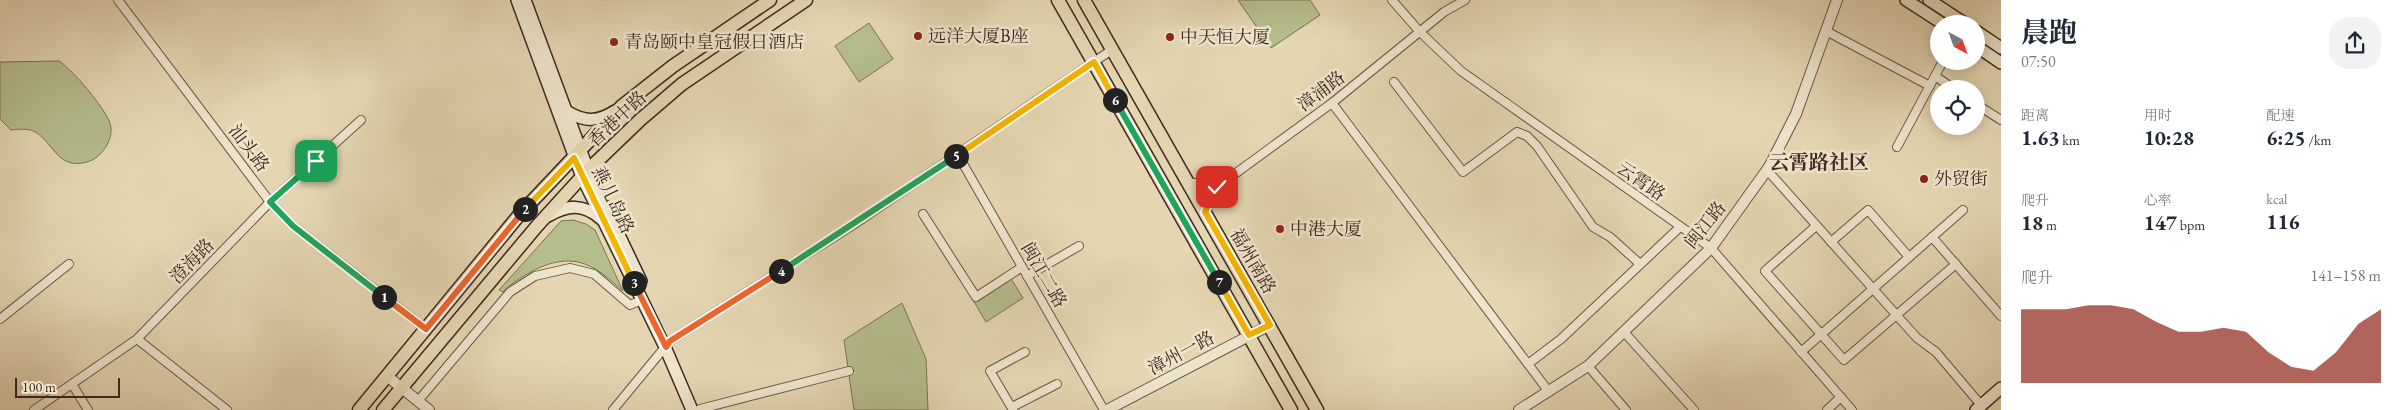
<!DOCTYPE html>
<html lang="zh">
<head>
<meta charset="utf-8">
<style>
	:root { --surface:#fff; --page:#f2f2f3; --text:#1f2937; --muted:#747a83; --accent:#8f2418 }
	body { margin:0; font-family:"EB Garamond","Noto Serif SC",serif; background:var(--page); color:var(--text); height:100vh; display:flex; flex-direction:column; font-size:19px; white-space:nowrap }
	* { box-sizing:border-box; margin:0 }
	p { font-size:16px; color:var(--muted) }
	.icon { flex:none; width:28px; height:28px; fill:none; stroke:currentColor; stroke-width:2; stroke-linecap:round; stroke-linejoin:round }
	.map { position:relative; flex:1; overflow:hidden }
	.drawer { display:flex; flex-direction:column; background:var(--surface); width:400px }
	.drawer>* { flex:none }
	.needle { width:32px; rotate:139deg }
	.controls { position:absolute; left:1930px; top:15px; display:grid; gap:10px }
	.controls a { display:grid; place-items:center; width:55px; height:55px; border-radius:50%; background:var(--surface); box-shadow:0 2px 12px #0003; font-size:25px }
	.scale { position:absolute; left:15px; bottom:12px; width:105px; box-sizing:border-box; padding-left:5px; border:2px solid #40281f; border-top:0; font-size:14px; line-height:18px; white-space:nowrap; color:#40281f; -webkit-text-stroke:4px #ede4cc; paint-order:stroke }
	.pin { position:absolute; display:grid; place-items:center; width:42px; height:42px; color:#fff; margin:-21px; border-radius:10px; box-shadow:0 2px 8px #0006 }
	.km { position:absolute; width:25px; height:25px; margin:-12px; border-radius:50%; background:#222; color:#fff; font-size:14px; line-height:25px; text-align:center }
	.round { display:grid; place-items:center; flex:none; width:52px; height:52px; border-radius:20px; background:var(--page) }
	.headline { display:flex; align-items:center; justify-content:space-between; height:85px; padding:0 20px }
	h1 { font-size:28px; font-weight:700; line-height:38px }
	.stats { display:grid; grid-template-columns:repeat(3,1fr); gap:8px; height:85px; padding:5px 20px }
	.stats div { display:grid; align-content:center }
	.stats b { font-size:21px; font-weight:700 }
	.stats small { font-size:14px; font-weight:400 }
	.stats p { font-size:14px }
	.chart { height:140px; padding:10px 20px }
	.chart p { display:flex; justify-content:space-between }
	.chart svg { width:100%; height:90px; margin-top:5px; fill:var(--accent); opacity:.7 }
	main { display:flex; flex:1; min-height:0 }
	.map>svg:first-child { display:block }
	.green { fill:#b5bd8a; stroke:#7a7254 }
	.lines { fill:none; stroke-linecap:round; stroke-linejoin:round }
	.minor-casing { stroke:#695444; stroke-width:10 }
	.tertiary-casing { stroke:#695444; stroke-width:12 }
	.secondary-casing { stroke:#40281f; stroke-width:14 }
	.primary-casing { stroke:#40281f; stroke-width:15 }
	.minor { stroke:#ede4cc; stroke-width:8 }
	.tertiary { stroke:#ede4cc; stroke-width:10 }
	.secondary { stroke:#ede4cc; stroke-width:11 }
	.primary { stroke:#e4d6b1; stroke-width:12 }
	.split-1-casing { stroke:#fff; stroke-width:10 }
	.split-2-casing { stroke:#fff; stroke-width:10 }
	.split-3-casing { stroke:#fff; stroke-width:10 }
	.split-4-casing { stroke:#fff; stroke-width:10 }
	.split-5-casing { stroke:#fff; stroke-width:10 }
	.split-6-casing { stroke:#fff; stroke-width:10 }
	.split-7-casing { stroke:#fff; stroke-width:10 }
	.split-8-casing { stroke:#fff; stroke-width:10 }
	.split-1 { stroke:#22a559; stroke-width:6 }
	.split-2 { stroke:#f0652b; stroke-width:6 }
	.split-3 { stroke:#f5b400; stroke-width:6 }
	.split-4 { stroke:#f0652b; stroke-width:6 }
	.split-5 { stroke:#22a559; stroke-width:6 }
	.split-6 { stroke:#f5b400; stroke-width:6 }
	.split-7 { stroke:#22a559; stroke-width:6 }
	.split-8 { stroke:#f5b400; stroke-width:6 }
	.poi-dot { fill:#8f2418; stroke:#ede4cc; stroke-width:2 }
	.labels { text-anchor:middle; stroke-width:5; stroke-linejoin:round; paint-order:stroke }
	.poi-label { font-size:18px; fill:#40281f; stroke:#ede4cc; text-anchor:start }
	.street-label { font-size:18px; fill:#40281f; stroke:#ede4cc }
	.quarter-label { font-size:20px; font-weight:bold; fill:#40281f; stroke:#ede4cc }
</style>
</head>
<body>
<main>
<div class="map">
<svg width="2001" height="410" viewBox="0 0 2001 410">
	<rect width="100%" height="100%" fill="#e4d6b1"/>
	<filter id="stains"><feTurbulence type="fractalNoise" baseFrequency=".004" numOctaves="4"/><feColorMatrix values="0 0 0 0 .2 0 0 0 0 .09 0 0 0 0 .02 0 0 0 .5 -.17"/></filter>
	<radialGradient id="worn" r=".72"><stop offset=".6" stop-color="#630" stop-opacity="0"/><stop offset="1" stop-color="#630" stop-opacity=".3"/></radialGradient>
	<g class="green">
		<path d="M1238,0H1310L1320,15L1271,48Z"/>
		<path d="M869,23L893,59L859,82L835,46Z"/>
		<path d="M59,61C73,70 104,107 110,123C115,138 102,158 87,162C59,170 54,145 37,133C30,128 20,129 11,130L0,119V62Z"/>
		<path d="M573,220L586,224L595,230L623,291C596,267 578,252 541,267C526,274 514,281 503,292L499,290L561,221Z"/>
		<path d="M1010,277L1023,298L986,322L973,300Z"/>
		<path d="M902,303L926,359L928,410H854L844,340Z"/>
	</g>
	<g class="lines">
		<defs>
			<g id="minor">
				<path d="M118,0L270,202L293,226L426,329"/>
				<path d="M1392,0L1420,32L1461,71L1711,248L1852,410"/>
				<path d="M1826,31L1930,86"/>
				<path d="M1935,76L1954,89"/>
				<path d="M1394,82L1463,172L1517,132L1527,136L1537,146L1593,227L1610,237L1640,264"/>
				<path d="M1332,103L1549,392"/>
				<path d="M1976,104L2001,120"/>
				<path d="M1897,147L1943,61"/>
				<path d="M958,155L1104,410"/>
				<path d="M1767,170L1917,338L1936,352L1981,405"/>
				<path d="M1188,182L1217,187L1332,103L1444,12L1465,0"/>
				<path d="M1205,212L1217,187"/>
				<path d="M923,214L976,297L1022,267"/>
				<path d="M1816,226L1765,271L1844,360L1956,264"/>
				<path d="M1932,237L2001,316"/>
				<path d="M1831,242L1868,210L1909,257"/>
				<path d="M1027,276L1079,246"/>
				<path d="M0,319L69,264"/>
				<path d="M1624,332L1694,410"/>
				<path d="M137,339L227,410"/>
				<path d="M1801,352L1963,210"/>
				<path d="M1528,364L1561,339L1680,227"/>
				<path d="M1588,366L1626,410"/>
				<path d="M72,384L88,410"/>
				<path d="M418,401L510,292L535,276L570,268L594,274L630,305L642,300"/>
				<path d="M1012,407L1057,384"/>
				<path d="M700,409L849,371"/>
				<path d="M34,410L137,339L270,202L361,120"/>
				<path d="M613,410L670,341L853,225L1113,49"/>
				<path d="M1013,410L990,371L1025,352"/>
				<path d="M1827,410L1841,397"/>
			</g>
			<g id="tertiary">
				<path d="M387,376L429,410"/>
				<path d="M1107,410L1270,325"/>
				<path d="M1519,410L1588,366L1711,248L1769,167L1796,114L1837,0"/>
			</g>
			<g id="secondary">
				<path d="M517,0L582,177L665,347L692,410"/>
				<path d="M525,0L588,170L641,281"/>
				<path d="M1906,0L1943,24"/>
				<path d="M1929,0L1966,24"/>
				<path d="M1976,31L2001,48"/>
				<path d="M1976,46L2001,63"/>
				<path d="M568,112C585,122 598,122 615,111"/>
				<path d="M548,216C568,205 583,203 601,219"/>
				<path d="M1976,410L2001,388"/>
			</g>
			<g id="primary">
				<path d="M1058,0L1291,410"/>
				<path d="M1084,0L1317,410"/>
				<path d="M359,410L520,214L622,106L673,66L770,0"/>
				<path d="M383,410L537,226L588,170L640,120L682,84L806,0"/>
			</g>
		</defs>
		<use href="#minor" class="minor-casing"/>
		<use href="#tertiary" class="tertiary-casing"/>
		<use href="#secondary" class="secondary-casing"/>
		<use href="#primary" class="primary-casing"/>
		<use href="#minor" class="minor"/>
		<use href="#tertiary" class="tertiary"/>
		<use href="#secondary" class="secondary"/>
		<use href="#primary" class="primary"/>
	</g>
	<g class="lines">
		<defs>
			<path id="split-1" d="M316,161L270,202L293,226L384,297"/>
			<path id="split-2" d="M384,297L426,329L525,209"/>
			<path id="split-3" d="M525,209L574,158L634,283"/>
			<path id="split-4" d="M634,283L666,347L670,341L781,271"/>
			<path id="split-5" d="M781,271L956,156"/>
			<path id="split-6" d="M956,156L1094,62L1115,100"/>
			<path id="split-7" d="M1115,100L1219,282"/>
			<path id="split-8" d="M1217,187L1205,212L1270,325L1249,335L1219,282"/>
		</defs>
		<use href="#split-1" class="split-1-casing"/>
		<use href="#split-2" class="split-2-casing"/>
		<use href="#split-3" class="split-3-casing"/>
		<use href="#split-4" class="split-4-casing"/>
		<use href="#split-5" class="split-5-casing"/>
		<use href="#split-6" class="split-6-casing"/>
		<use href="#split-7" class="split-7-casing"/>
		<use href="#split-8" class="split-8-casing"/>
		<use href="#split-1" class="split-1"/>
		<use href="#split-2" class="split-2"/>
		<use href="#split-3" class="split-3"/>
		<use href="#split-4" class="split-4"/>
		<use href="#split-5" class="split-5"/>
		<use href="#split-6" class="split-6"/>
		<use href="#split-7" class="split-7"/>
		<use href="#split-8" class="split-8"/>
	</g>
	<g class="poi-dot">
		<circle cx="918" cy="36" r="5"/>
		<circle cx="1170" cy="37" r="5"/>
		<circle cx="614" cy="42" r="5"/>
		<circle cx="1924" cy="179" r="5"/>
		<circle cx="1280" cy="229" r="5"/>
	</g>
	<g class="labels">
		<g class="poi-label">
			<text x="928" y="42">远洋大厦B座</text>
			<text x="1180" y="43">中天恒大厦</text>
			<text x="624" y="48">青岛颐中皇冠假日酒店</text>
			<text x="1934" y="185">外贸街</text>
			<text x="1290" y="235">中港大厦</text>
		</g>
		<g class="street-label">
			<text transform="translate(1321 91) rotate(-37)" y="6">漳浦路</text>
			<text transform="translate(617 119) rotate(-43)" y="6">香港中路</text>
			<text transform="translate(249 148) rotate(53)" y="6">汕头路</text>
			<text transform="translate(1641 181) rotate(35)" y="6">云霄路</text>
			<text transform="translate(613 200) rotate(64)" y="6">燕儿岛路</text>
			<text transform="translate(1705 225) rotate(-51)" y="6">闽江路</text>
			<text transform="translate(192 261) rotate(-46)" y="6">澄海路</text>
			<text transform="translate(1253 261) rotate(60)" y="6">福州南路</text>
			<text transform="translate(1044 275) rotate(60)" y="6">闽江二路</text>
			<text transform="translate(1181 353) rotate(-28)" y="6">漳州一路</text>
		</g>
		<g class="quarter-label">
			<text x="1819" y="169">云霄路社区</text>
		</g>
	</g>
	<rect width="100%" height="100%" filter="url(#stains)"/>
	<rect width="100%" height="100%" fill="url(#worn)"/>
</svg>
<div class="controls">
<a><svg class="needle" viewBox="-14 -14 28 28"><path d="M0-13l5 13h-10z" fill="#e53935"/><path d="M0 13l5-13h-10z" fill="#747a83"/></svg></a>
<a><svg class="icon" aria-label="locate" viewBox="0 0 24 24"><circle cx="12" cy="12" r="6"/><path d="M12 2v4M12 18v4M2 12h4M18 12h4"/></svg></a>
</div>
<div class="scale">100 m</div>
<div class="pin" style="left:316px;top:161px;background:#1e9e55"><svg class="icon" aria-label="arrive" viewBox="0 0 24 24"><path d="M6 21V4h12l-3 4 3 4H6"/></svg></div>
<div class="pin" style="left:1217px;top:187px;background:#d93025"><svg class="icon" aria-label="check" viewBox="0 0 24 24"><path d="M5 12l5 5 9-10"/></svg></div>
<b class="km" style="left:384px;top:297px">1</b>
<b class="km" style="left:525px;top:209px">2</b>
<b class="km" style="left:634px;top:283px">3</b>
<b class="km" style="left:781px;top:271px">4</b>
<b class="km" style="left:956px;top:156px">5</b>
<b class="km" style="left:1115px;top:100px">6</b>
<b class="km" style="left:1219px;top:282px">7</b>
</div>
<section class="drawer">
<div class="headline"><div><h1>晨跑</h1><p>07:50</p></div><a class="round"><svg class="icon" aria-label="share" viewBox="0 0 24 24"><path d="M12 15V3M7 8l5-5 5 5M5 13v7h14v-7"/></svg></a></div>
<div class="stats">
<div><p>距离</p><b>1.63<small> km</small></b></div>
<div><p>用时</p><b>10:28</b></div>
<div><p>配速</p><b>6:25<small> /km</small></b></div>
</div>
<div class="stats">
<div><p>爬升</p><b>18<small> m</small></b></div>
<div><p>心率</p><b>147<small> bpm</small></b></div>
<div><p>kcal</p><b>116</b></div>
</div>
<div class="chart"><p><span>爬升</span>141–158 m</p>
<svg viewBox="0 0 160 44" preserveAspectRatio="none"><path d="M0 44V8L10 8L20 8L30 6L40 6L50 8L60 14L70 19L80 19L90 17L100 19L110 29L120 36L130 38L140 29L150 15L160 8V44z"/></svg>
</div>
</section>
</main>
</body>
</html>
